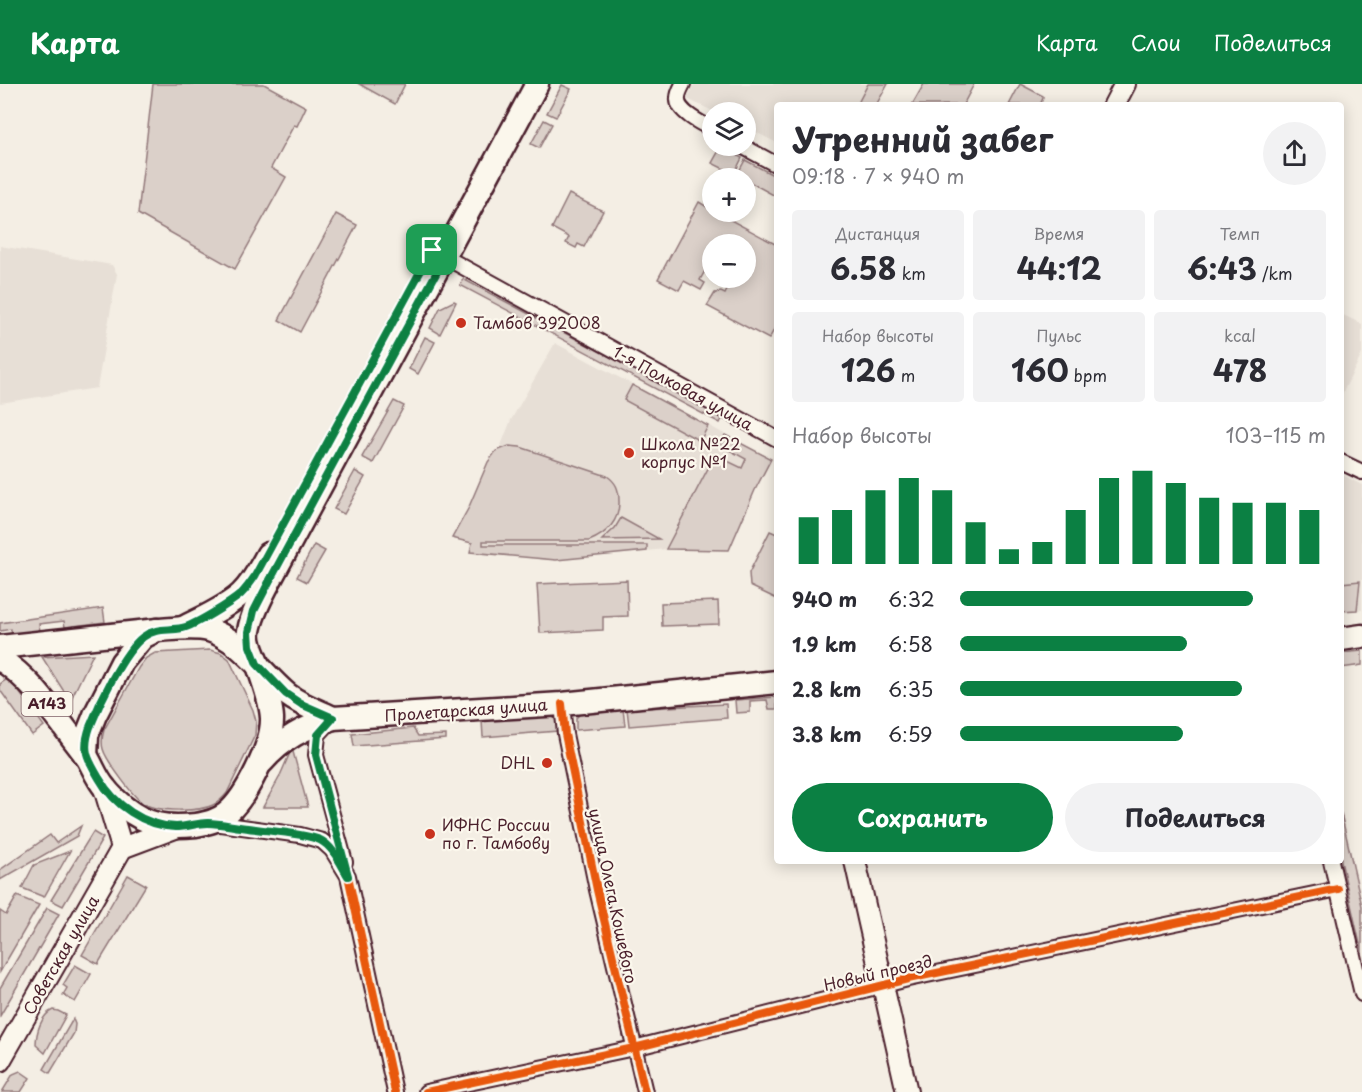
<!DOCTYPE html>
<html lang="ru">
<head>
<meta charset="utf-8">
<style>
	:root { --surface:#fff; --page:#f2f2f3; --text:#2b2b33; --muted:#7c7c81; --accent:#0b8043 }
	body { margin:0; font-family:"Playpen Sans",sans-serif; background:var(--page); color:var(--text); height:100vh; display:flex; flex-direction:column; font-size:22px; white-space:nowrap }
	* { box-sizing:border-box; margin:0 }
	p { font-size:20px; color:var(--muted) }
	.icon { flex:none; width:33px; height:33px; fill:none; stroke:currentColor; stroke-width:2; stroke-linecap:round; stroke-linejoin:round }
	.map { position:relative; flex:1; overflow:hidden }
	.sheet { position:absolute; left:774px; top:18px; width:570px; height:762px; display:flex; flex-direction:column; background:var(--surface); border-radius:6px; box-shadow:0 3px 15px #0003 }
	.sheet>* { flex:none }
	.fabs { position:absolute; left:702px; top:18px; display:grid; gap:12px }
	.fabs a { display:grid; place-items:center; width:54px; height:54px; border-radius:50%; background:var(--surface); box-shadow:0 3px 15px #0003; font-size:30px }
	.pin { position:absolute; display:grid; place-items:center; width:51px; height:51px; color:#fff; margin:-26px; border-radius:12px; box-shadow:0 3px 9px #0006 }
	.round { display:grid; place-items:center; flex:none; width:63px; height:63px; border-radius:32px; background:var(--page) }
	.overview { display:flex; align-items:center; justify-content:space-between; height:102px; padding:0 18px }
	h1 { font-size:33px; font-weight:700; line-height:45px }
	.figures { display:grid; grid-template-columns:repeat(3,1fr); gap:9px; height:102px; padding:6px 18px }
	.figures div { display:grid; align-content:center; border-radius:6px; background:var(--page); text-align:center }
	.figures b { font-size:30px; font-weight:700 }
	.figures small { font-size:16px; font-weight:400 }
	.figures p { font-size:16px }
	.chart { height:168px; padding:12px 18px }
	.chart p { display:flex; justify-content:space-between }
	.chart svg { width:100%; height:108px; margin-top:6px; stroke:var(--accent); stroke-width:6 }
	.cta { display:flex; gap:12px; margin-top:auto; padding:12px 18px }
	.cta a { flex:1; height:69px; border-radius:36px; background:var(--accent); color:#fff; font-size:24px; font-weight:700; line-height:69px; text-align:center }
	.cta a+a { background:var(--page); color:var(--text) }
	ul { padding:0 18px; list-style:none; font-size:20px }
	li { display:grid; grid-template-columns:96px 72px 1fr; align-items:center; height:45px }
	li i { height:15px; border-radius:8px; background:var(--accent) }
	header { display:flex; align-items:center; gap:36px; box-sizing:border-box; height:84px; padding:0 30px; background:var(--accent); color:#fff }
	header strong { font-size:28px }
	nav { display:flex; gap:33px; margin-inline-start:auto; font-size:21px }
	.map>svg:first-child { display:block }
	.built { fill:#e7dfd6 }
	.green { fill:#dbd0c9; stroke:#92787a; stroke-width:1.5 }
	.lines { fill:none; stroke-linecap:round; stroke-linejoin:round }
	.street-casing { stroke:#4a1f2b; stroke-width:18 }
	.secondary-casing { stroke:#4a1f2b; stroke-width:24 }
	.primary-casing { stroke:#4a1f2b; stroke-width:27 }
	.street { stroke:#fbf7ec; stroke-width:14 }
	.secondary { stroke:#fbf7ec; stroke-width:20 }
	.primary { stroke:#fbf7ec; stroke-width:22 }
	.cycleway-casing { stroke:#fbf7ec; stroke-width:11 }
	.cycleway { stroke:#e8590c; stroke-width:8 }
	.route-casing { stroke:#fff; stroke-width:12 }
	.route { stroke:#0b8043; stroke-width:8 }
	.poi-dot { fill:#c8321e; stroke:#fbf7ec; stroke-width:2 }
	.labels { text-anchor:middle; stroke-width:4.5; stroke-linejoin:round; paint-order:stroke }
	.shield { fill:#fbf7ec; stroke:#7f6065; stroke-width:1.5 }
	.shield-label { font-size:15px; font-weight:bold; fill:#4a1f2b }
	.poi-label { font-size:16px; fill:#4a1f2b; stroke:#fbf7ec; text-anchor:start }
	.street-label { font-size:16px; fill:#4a1f2b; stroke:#fbf7ec }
</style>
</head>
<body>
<header>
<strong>Карта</strong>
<nav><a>Карта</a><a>Слои</a><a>Поделиться</a></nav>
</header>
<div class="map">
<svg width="1362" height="1008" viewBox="0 0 1362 1008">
	<rect width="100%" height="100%" fill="#f4eee4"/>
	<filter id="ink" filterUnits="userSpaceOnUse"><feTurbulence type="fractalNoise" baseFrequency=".0167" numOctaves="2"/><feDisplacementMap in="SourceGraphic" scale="12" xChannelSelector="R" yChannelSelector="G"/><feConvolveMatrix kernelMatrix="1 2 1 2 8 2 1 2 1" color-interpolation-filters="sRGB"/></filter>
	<g filter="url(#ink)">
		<g class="built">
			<path d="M694,0H869L857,21H777V59L746,43V28H715L687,15Z"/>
			<path d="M0,162L112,181L117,190L97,304L0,319Z"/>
			<path d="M1341,230L1362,240V270L1341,312Z"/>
			<path d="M555,259L771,375L755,406L729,466L666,465L556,476L470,468L472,459L452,454L500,364L511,336Z"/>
			<path d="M1341,390L1362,401V526L1341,527Z"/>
		</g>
		<g class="green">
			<path d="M153,0H264L306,23L297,42L294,41L271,84L286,93L235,185L138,130Z"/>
			<path d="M359,0H405L395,20Z"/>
			<path d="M868,0H888L876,21H857Z"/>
			<path d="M924,0H974L963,21H912Z"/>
			<path d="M1020,0L1043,12V14L1040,21H1009Z"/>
			<path d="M562,1L571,5L556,33L547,29Z"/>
			<path d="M544,36L552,40L539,64L531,60Z"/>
			<path d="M721,63L742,74L734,90L712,79Z"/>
			<path d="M745,76L777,93V113L746,96V94L737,91Z"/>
			<path d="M569,110L603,127L584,163L578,160L576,164L566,159L569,153L552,144Z"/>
			<path d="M699,118L712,126V128H716L777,161V240L769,255L707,222L715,209L721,208L725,210L733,194H746V160H712V174L700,196L705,199L701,206L684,197L679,206L658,195Z"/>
			<path d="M336,130L357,141L300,248L279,236Z"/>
			<path d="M463,195L723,333L720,339L460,201Z"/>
			<path d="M454,217L456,218L440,250L430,244L440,224Z"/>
			<path d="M425,253L435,258L418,290L409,285Z"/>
			<path d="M632,301L708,342L700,357L624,316Z"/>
			<path d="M394,317L404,322L373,379L362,373Z"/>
			<path d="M725,351L771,375L755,406L729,466L666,465L715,371L742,384L746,375L720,361Z"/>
			<path d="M509,362L520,363L607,392C616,398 619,405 619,417C620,436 607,450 589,457H483V461H647V467L556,476L470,468L472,459L452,454L468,425L488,378L496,367Z"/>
			<path d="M355,387L365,393L344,430L334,425Z"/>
			<path d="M621,434L659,455L602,456L615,444Z"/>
			<path d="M770,447L777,450V515L750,502L749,489Z"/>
			<path d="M314,461L325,467L307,498L297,493Z"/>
			<path d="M627,496L628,532L603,533V546L540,549L537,500Z"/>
			<path d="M1360,497L1357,526L1341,527V499Z"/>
			<path d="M718,517L719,540L662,542L661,519Z"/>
			<path d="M103,524L105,538L65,543L64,537L39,540L40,547L12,551L11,545L0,547V539Z"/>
			<path d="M210,566L221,569L229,575L253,626L256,637L255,651L227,709C223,714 219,718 213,721C199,728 158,728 144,720C134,714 106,676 103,665C101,658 102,653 104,646L139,583L146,574L155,569Z"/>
			<path d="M1362,567V581L1341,584V569Z"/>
			<path d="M93,570L70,617L42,573Z"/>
			<path d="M9,594L44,642L32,651L0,606V600Z"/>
			<path d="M777,613V625H769L767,616L750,617V628L736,629L735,616Z"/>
			<path d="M726,620L727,634L629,642L627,625Z"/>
			<path d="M623,625L625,642L576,646V634L581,629Z"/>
			<path d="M550,632C558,635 558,639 558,647L483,653L482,637Z"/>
			<path d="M413,644L418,652L446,651V655L354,662L352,650Z"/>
			<path d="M292,664L308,723H263L279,694Z"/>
			<path d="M1341,729L1362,822V869L1341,777Z"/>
			<path d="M81,742L77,752L0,796V786L50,751L56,759Z"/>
			<path d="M93,748L103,754L63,822L51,816Z"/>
			<path d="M70,767L44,813L22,804L34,781Z"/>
			<path d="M128,791L146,801L98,880L82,871Z"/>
			<path d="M17,812L39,821L0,888V827L6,831Z"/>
			<path d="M47,824L59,830L0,932V904Z"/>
			<path d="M75,881L91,890L75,918L63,911L67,904L63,901Z"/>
			<path d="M53,926L58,927L66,931L45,969L36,961C36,949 41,931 53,926Z"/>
			<path d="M73,935L75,940L74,949L50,989L44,985Z"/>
			<path d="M20,987L30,994L21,1008H2L13,990Z"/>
		</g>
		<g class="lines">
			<defs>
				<g id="street">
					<path d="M683,0C681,4 678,9 678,14C676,27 702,40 712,45"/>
					<path d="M742,62L777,81"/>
					<path d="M445,173L777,355"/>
					<path d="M1341,378L1362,388"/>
					<path d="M562,620L565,650L597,806L645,1008"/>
					<path d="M330,638L318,651L316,671L345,778"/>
					<path d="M213,739L300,751L322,757L332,766L348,792L395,1008"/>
					<path d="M1331,777L1362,910"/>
					<path d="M426,1008L634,964L908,895L1338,805"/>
				</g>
				<g id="secondary">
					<path d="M1114,21L1125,0"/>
					<path d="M104,704L122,764"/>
					<path d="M122,764L178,743"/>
					<path d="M855,777L907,1008"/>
					<path d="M0,977L122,764"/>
				</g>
				<g id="primary">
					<path d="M183,544C202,534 226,524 241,510C253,499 260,484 268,470"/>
					<path d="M1341,555L1362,552"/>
					<path d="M0,563L158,546C175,545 194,542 209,546C243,557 262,590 288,611C301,621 318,627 333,634"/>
					<path d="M0,575C26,592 44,616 62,640C70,651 79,662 87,673C93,683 97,695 105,704C110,711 118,718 124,723C148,742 167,744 196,741C207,739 217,737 226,730C246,714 273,660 272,634C271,616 263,598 258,581C254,570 247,559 249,547C252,529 262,512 270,496L537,0"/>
					<path d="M86,672L87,651L95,631L122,578L143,553L157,546"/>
					<path d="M262,678C283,654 304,644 333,634L562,620L777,598"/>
				</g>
			</defs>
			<use href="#street" class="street-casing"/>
			<use href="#secondary" class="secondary-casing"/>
			<use href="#primary" class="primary-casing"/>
			<use href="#street" class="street"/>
			<use href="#secondary" class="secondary"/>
			<use href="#primary" class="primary"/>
			<defs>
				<g id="cycleway">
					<path d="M562,620L565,650L597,806L645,1008"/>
					<path d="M209,739L300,751L322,757L332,766L348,792L395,1008"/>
					<path d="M426,1008L634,964L908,895L1338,805"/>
				</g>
			</defs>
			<use href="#cycleway" class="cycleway-casing"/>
			<use href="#cycleway" class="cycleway"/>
		</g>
	</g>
	<g class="lines" filter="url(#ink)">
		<defs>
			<path id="route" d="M432,166L445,173L270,496L254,527L249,548L250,562L257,580L286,610L301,620L333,634L318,651L316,671L348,792C341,781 333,762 320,756C303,749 268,747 248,744C235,743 221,739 208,739C197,739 187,743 176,743C144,742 114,721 99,694C87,674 82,666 90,643C99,620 123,568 143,553C157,543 168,547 182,544C194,542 232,518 241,510C246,505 251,498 255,492Z"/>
		</defs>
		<use href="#route" class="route-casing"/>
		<use href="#route" class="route"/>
	</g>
	<g class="poi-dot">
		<circle cx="461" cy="239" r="6"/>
		<circle cx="629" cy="369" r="6"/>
		<circle cx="547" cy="679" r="6"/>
		<circle cx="430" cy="750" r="6"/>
	</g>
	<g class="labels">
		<rect class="shield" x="21.5" y="608" width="51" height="24" rx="4.5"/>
		<g class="shield-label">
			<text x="47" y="625">А143</text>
		</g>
		<g class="poi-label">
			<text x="473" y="245">Тамбов 392008</text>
			<text x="641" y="366">Школа №22<tspan x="641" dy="18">корпус №1</tspan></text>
			<text x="535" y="685" text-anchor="end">DHL</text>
			<text x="442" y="747">ИФНС России<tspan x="442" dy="18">по г. Тамбову</tspan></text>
		</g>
		<g class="street-label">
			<text transform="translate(683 304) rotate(29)" y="6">1-я Полковая улица</text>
			<text transform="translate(466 626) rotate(-4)" y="6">Пролетарская улица</text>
			<text transform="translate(613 812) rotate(78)" y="6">улица Олега Кошевого</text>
			<text transform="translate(61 871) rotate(-60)" y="6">Советская улица</text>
			<text transform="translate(878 889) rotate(-13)" y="6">Новый проезд</text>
		</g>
	</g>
</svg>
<div class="fabs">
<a><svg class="icon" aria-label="layers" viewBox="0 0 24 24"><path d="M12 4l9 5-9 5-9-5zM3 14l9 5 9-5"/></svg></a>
<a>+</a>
<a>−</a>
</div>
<div class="pin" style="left:432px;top:166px;background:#1e9e55"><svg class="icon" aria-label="arrive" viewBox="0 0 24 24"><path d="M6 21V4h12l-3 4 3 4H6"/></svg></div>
<section class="sheet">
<div class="overview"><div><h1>Утренний забег</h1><p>09:18 · 7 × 940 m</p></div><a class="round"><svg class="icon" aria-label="share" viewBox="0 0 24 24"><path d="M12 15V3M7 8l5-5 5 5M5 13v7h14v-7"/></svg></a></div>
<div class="figures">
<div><p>Дистанция</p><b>6.58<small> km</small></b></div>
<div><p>Время</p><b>44:12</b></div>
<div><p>Темп</p><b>6:43<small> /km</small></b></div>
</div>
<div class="figures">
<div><p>Набор высоты</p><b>126<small> m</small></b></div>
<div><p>Пульс</p><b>160<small> bpm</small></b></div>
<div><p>kcal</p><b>478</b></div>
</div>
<div class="chart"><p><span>Набор высоты</span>103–115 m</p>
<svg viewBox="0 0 160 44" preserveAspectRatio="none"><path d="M5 44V25M15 44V22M25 44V14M35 44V9M45 44V14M55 44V27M65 44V38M75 44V35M85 44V22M95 44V9M105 44V6M115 44V11M125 44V17M135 44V19M145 44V19M155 44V22"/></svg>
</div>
<ul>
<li><b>940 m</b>6:32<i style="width:80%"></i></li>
<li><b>1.9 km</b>6:58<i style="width:62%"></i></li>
<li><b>2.8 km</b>6:35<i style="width:77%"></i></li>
<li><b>3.8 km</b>6:59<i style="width:61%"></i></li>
</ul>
<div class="cta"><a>Сохранить</a><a>Поделиться</a></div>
</section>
</div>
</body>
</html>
